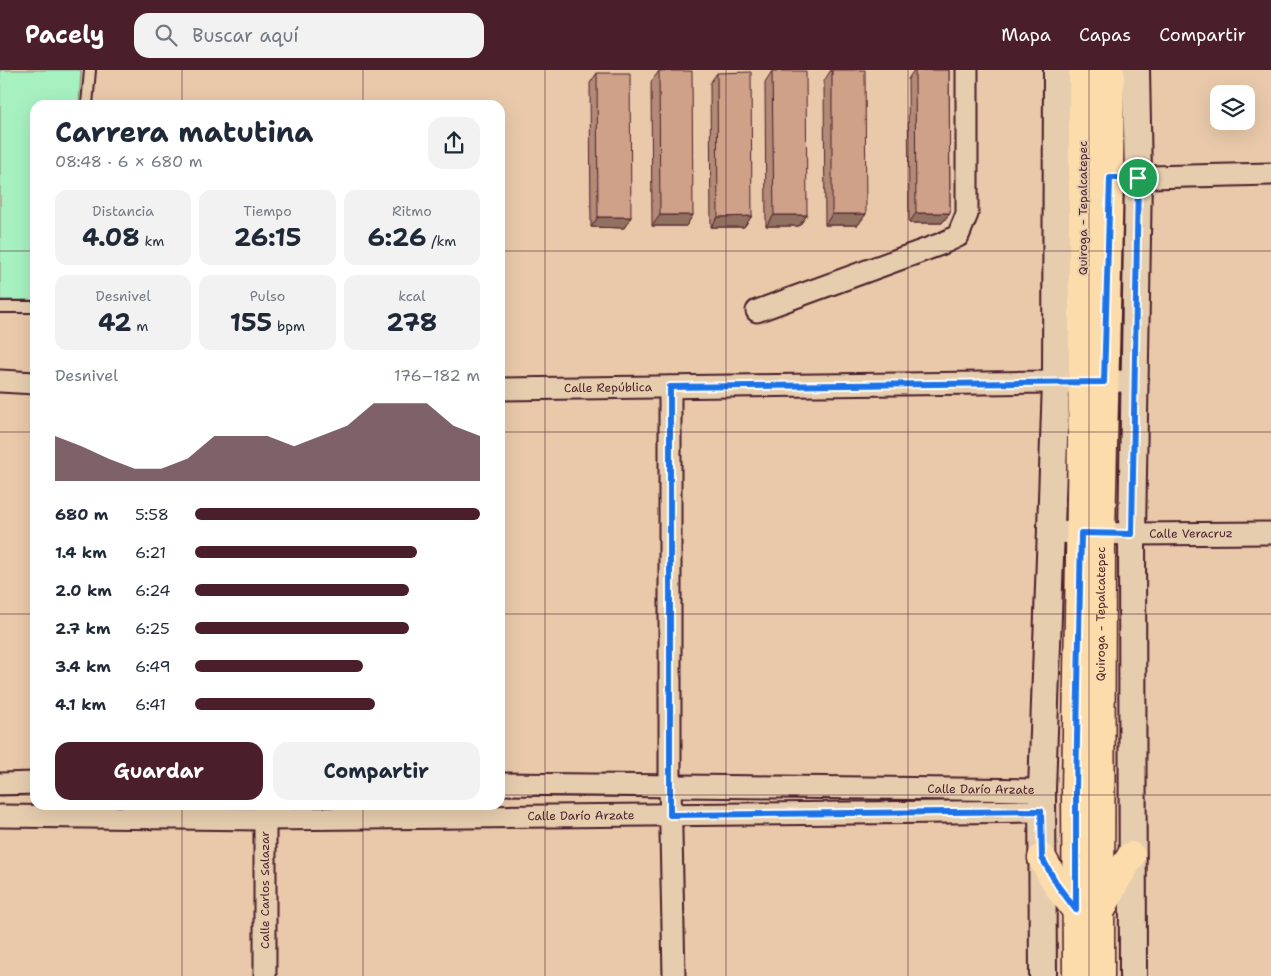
<!DOCTYPE html>
<html lang="es">
<head>
<meta charset="utf-8">
<style>
	:root { --surface:#fff; --page:#f2f2f3; --text:#1f2937; --muted:#747a83; --accent:#4a1f2b }
	body { margin:0; font-family:"Shantell Sans",sans-serif; background:var(--page); color:var(--text); height:100vh; display:flex; flex-direction:column; font-size:19px; white-space:nowrap }
	* { box-sizing:border-box; margin:0 }
	p { font-size:16px; color:var(--muted) }
	.icon { flex:none; width:28px; height:28px; fill:none; stroke:currentColor; stroke-width:2; stroke-linecap:round; stroke-linejoin:round }
	.map { position:relative; flex:1; overflow:hidden }
	.sheet { position:absolute; left:30px; top:30px; width:475px; height:710px; display:flex; flex-direction:column; background:var(--surface); border-radius:15px; box-shadow:0 5px 20px #0002 }
	.sheet>* { flex:none }
	.tools { position:absolute; left:1210px; top:15px; display:grid; gap:10px }
	.tools a { display:grid; place-items:center; width:45px; height:45px; border-radius:10px; background:var(--surface); box-shadow:0 5px 20px #0002; font-size:25px }
	.pin { position:absolute; display:grid; place-items:center; width:42px; height:42px; color:#fff; margin:-21px; border:2px solid #fff; border-radius:50%; box-shadow:0 1px 5px #0007 }
	.round { display:grid; place-items:center; flex:none; width:52px; height:52px; border-radius:15px; background:var(--page) }
	.headline { display:flex; align-items:center; justify-content:space-between; height:85px; padding:0 25px }
	h1 { font-size:28px; font-weight:700; line-height:38px }
	.stats { display:grid; grid-template-columns:repeat(3,1fr); gap:8px; height:85px; padding:5px 25px }
	.stats div { display:grid; align-content:center; border-radius:12px; background:var(--page); text-align:center }
	.stats b { font-size:25px; font-weight:700 }
	.stats small { font-size:14px; font-weight:400 }
	.stats p { font-size:14px }
	.chart { height:140px; padding:10px 25px }
	.chart p { display:flex; justify-content:space-between }
	.chart svg { width:100%; height:90px; margin-top:5px; fill:var(--accent); opacity:.7 }
	.primary-button { display:flex; gap:10px; margin-top:auto; padding:10px 25px }
	.primary-button a { flex:1; height:58px; border-radius:15px; background:var(--accent); color:#fff; font-size:20px; font-weight:700; line-height:58px; text-align:center }
	.primary-button a+a { background:var(--page); color:var(--text) }
	ul { padding:0 25px; list-style:none; font-size:16px }
	li { display:grid; grid-template-columns:80px 60px 1fr; align-items:center; height:38px }
	li i { height:12px; border-radius:6px; background:var(--accent) }
	header { display:flex; align-items:center; gap:30px; box-sizing:border-box; height:70px; padding:0 25px; background:var(--accent); color:#fff }
	header strong { font-size:24px }
	nav { display:flex; gap:28px; margin-inline-start:auto; font-size:18px }
	.search { width:350px; height:45px; background:var(--page); display:flex; align-items:center; gap:12px; box-sizing:border-box; padding:0 18px; border-radius:15px; color:var(--muted); font-size:19px }
	.map>svg:first-child { display:block }
	.green { fill:#a7f1c0; stroke:#788876 }
	.lines { fill:none; stroke-linecap:round; stroke-linejoin:round }
	.service-casing { stroke:#4a1f2b; stroke-width:14 }
	.minor-casing { stroke:#4a1f2b; stroke-width:25 }
	.tertiary-casing { stroke:#4a1f2b; stroke-width:30 }
	.primary-casing { stroke:#4a1f2b; stroke-width:31 }
	.service { stroke:#e6cdae; stroke-width:10 }
	.minor { stroke:#e6cdae; stroke-width:21 }
	.tertiary { stroke:#e6cdae; stroke-width:26 }
	.primary { stroke:#fddcac; stroke-width:28 }
	.wall { fill:#b28a76; stroke:#4a1f2b }
	.shaded-wall { fill:#917160; stroke:#4a1f2b }
	.building { fill:#cfa189; stroke:#4a1f2b }
	.route-casing { stroke:#fff; stroke-width:10 }
	.route { stroke:#1a73e8; stroke-width:6 }
	.grid { fill:none; stroke:#4a1f2b; stroke-width:1; stroke-opacity:0.55 }
	.labels { text-anchor:middle; stroke-width:4; stroke-linejoin:round; paint-order:stroke }
	.street-label { font-size:12px; fill:#4a1f2b; stroke:#e6cdae }
</style>
</head>
<body>
<header>
<strong>Pacely</strong>
<div class="search"><svg class="icon" aria-label="search" viewBox="0 0 24 24"><circle cx="10" cy="10" r="6"/><path d="M15 15l6 6"/></svg>Buscar aquí</div>
<nav><a>Mapa</a><a>Capas</a><a>Compartir</a></nav>
</header>
<div class="map">
<svg width="1271" height="906" viewBox="0 0 1271 906">
	<rect width="100%" height="100%" fill="#e9c9aa"/>
	<filter id="ink" filterUnits="userSpaceOnUse"><feTurbulence type="fractalNoise" baseFrequency=".02" numOctaves="2"/><feDisplacementMap in="SourceGraphic" scale="10" xChannelSelector="R" yChannelSelector="G"/><feConvolveMatrix kernelMatrix="1 2 1 2 8 2 1 2 1" color-interpolation-filters="sRGB"/></filter>
	<g filter="url(#ink)">
		<path class="green" d="M0,0H81L79,35H35V230H0Z"/>
		<g class="lines">
			<defs>
				<g id="service">
					<path d="M87,35L90,0"/>
					<path d="M0,237H35"/>
				</g>
				<g id="minor">
					<path d="M1109,108L1271,104"/>
					<path d="M757,241L941,174L958,166L967,144V0"/>
					<path d="M0,311L35,313"/>
					<path d="M670,317V715L674,906"/>
					<path id="s1" d="M500,319L1134,311"/>
					<path id="s2" d="M1050,462L1132,464L1271,463"/>
					<path d="M0,714L35,713"/>
					<path id="s3" d="M500,714L1042,720"/>
					<path id="s4" d="M0,746L265,749L1041,741"/>
					<path d="M265,906V736"/>
				</g>
				<g id="tertiary">
					<path d="M1043,906L1042,720L1056,312L1057,0"/>
					<path d="M1133,906L1132,464L1138,108L1136,0"/>
				</g>
				<g id="primary">
					<path d="M1042,788L1058,816L1076,840"/>
					<path d="M1103,837L1114,814L1131,786"/>
					<path d="M1077,906L1076,721L1083,312V0"/>
					<path id="s5" d="M1100,906L1101,464L1109,108L1110,0"/>
				</g>
			</defs>
			<use href="#service" class="service-casing"/>
			<use href="#minor" class="minor-casing"/>
			<use href="#tertiary" class="tertiary-casing"/>
			<use href="#primary" class="primary-casing"/>
			<use href="#service" class="service"/>
			<use href="#minor" class="minor"/>
			<use href="#tertiary" class="tertiary"/>
			<use href="#primary" class="primary"/>
		</g>
		<g class="wall">
			<path d="M831,0L866,144L858,155H825L824,11Z"/>
			<path d="M914,0H949L950,143L942,153H909L908,9Z"/>
			<path d="M659,1L693,145L686,156H652L651,12Z"/>
			<path d="M772,1L807,145L799,156H766L765,12Z"/>
			<path d="M597,3L631,147L624,158L591,157L590,13Z"/>
			<path d="M717,3L752,146L744,157H711L710,13Z"/>
		</g>
		<g class="shaded-wall">
			<path d="M916,143H950L942,153H909Z"/>
			<path d="M832,144H866L858,155H825Z"/>
			<path d="M660,145H693L686,156H652Z"/>
			<path d="M774,145H807L799,156H766Z"/>
			<path d="M752,146L744,157H711L718,147Z"/>
			<path d="M598,147H631L624,158L591,157Z"/>
		</g>
		<g class="building">
			<path d="M832,0H865L866,144H832Z"/>
			<path d="M915,0H949L950,143H916Z"/>
			<path d="M659,1H692L693,145H660Z"/>
			<path d="M772,1H806L807,145H774Z"/>
			<path d="M751,2L752,146L718,147L717,3Z"/>
			<path d="M597,3H630L631,147H598Z"/>
		</g>
	</g>
	<g class="lines" filter="url(#ink)">
		<defs>
			<path id="route" d="M1110,108H1138L1132,464L1081,463L1076,721V840L1058,816L1042,788L1041,741L670,745V317L1104,312Z"/>
		</defs>
		<use href="#route" class="route-casing"/>
		<use href="#route" class="route"/>
	</g>
	<path class="grid" d="M182,0V35M363,0V35M545,0V906M726,0V906M908,0V906M1089,0V906M0,181H35M500,181H1271M0,362H35M500,362H1271M0,544H35M500,544H1271M0,725H35M500,725H1271M182,735V906M363,735V906"/>
	<g class="labels">
		<g class="street-label">
			<text transform="translate(1083 138) rotate(-90)" y="4">Quiroga - Tepalcatepec</text>
			<text dy="4" stroke="none"><textPath href="#s1" startOffset="108">Calle República</textPath></text>
			<text dy="4" stroke="none"><textPath href="#s2" startOffset="141">Calle Veracruz</textPath></text>
			<text dy="4" stroke="none"><textPath href="#s5" startOffset="362">Quiroga - Tepalcatepec</textPath></text>
			<text dy="4" stroke="none"><textPath href="#s3" startOffset="481">Calle Darío Arzate</textPath></text>
			<text dy="4" stroke="none"><textPath href="#s4" startOffset="581">Calle Darío Arzate</textPath></text>
			<text transform="translate(265 820) rotate(-90)" y="4">Calle Carlos Salazar</text>
		</g>
	</g>
</svg>
<div class="tools">
<a><svg class="icon" aria-label="layers" viewBox="0 0 24 24"><path d="M12 4l9 5-9 5-9-5zM3 14l9 5 9-5"/></svg></a>
</div>
<div class="pin" style="left:1138px;top:108px;background:#1e9e55"><svg class="icon" aria-label="arrive" viewBox="0 0 24 24"><path d="M6 21V4h12l-3 4 3 4H6"/></svg></div>
<section class="sheet">
<div class="headline"><div><h1>Carrera matutina</h1><p>08:48 · 6 × 680 m</p></div><a class="round"><svg class="icon" aria-label="share" viewBox="0 0 24 24"><path d="M12 15V3M7 8l5-5 5 5M5 13v7h14v-7"/></svg></a></div>
<div class="stats">
<div><p>Distancia</p><b>4.08<small> km</small></b></div>
<div><p>Tiempo</p><b>26:15</b></div>
<div><p>Ritmo</p><b>6:26<small> /km</small></b></div>
</div>
<div class="stats">
<div><p>Desnivel</p><b>42<small> m</small></b></div>
<div><p>Pulso</p><b>155<small> bpm</small></b></div>
<div><p>kcal</p><b>278</b></div>
</div>
<div class="chart"><p><span>Desnivel</span>176–182 m</p>
<svg viewBox="0 0 160 44" preserveAspectRatio="none"><path d="M0 44V22L10 27L20 33L30 38L40 38L50 33L60 22L70 22L80 22L90 27L100 22L110 17L120 6L130 6L140 6L150 17L160 22V44z"/></svg>
</div>
<ul>
<li><b>680 m</b>5:58<i style="width:100%"></i></li>
<li><b>1.4 km</b>6:21<i style="width:78%"></i></li>
<li><b>2.0 km</b>6:24<i style="width:75%"></i></li>
<li><b>2.7 km</b>6:25<i style="width:75%"></i></li>
<li><b>3.4 km</b>6:49<i style="width:59%"></i></li>
<li><b>4.1 km</b>6:41<i style="width:63%"></i></li>
</ul>
<div class="primary-button"><a>Guardar</a><a>Compartir</a></div>
</section>
</div>
</body>
</html>
